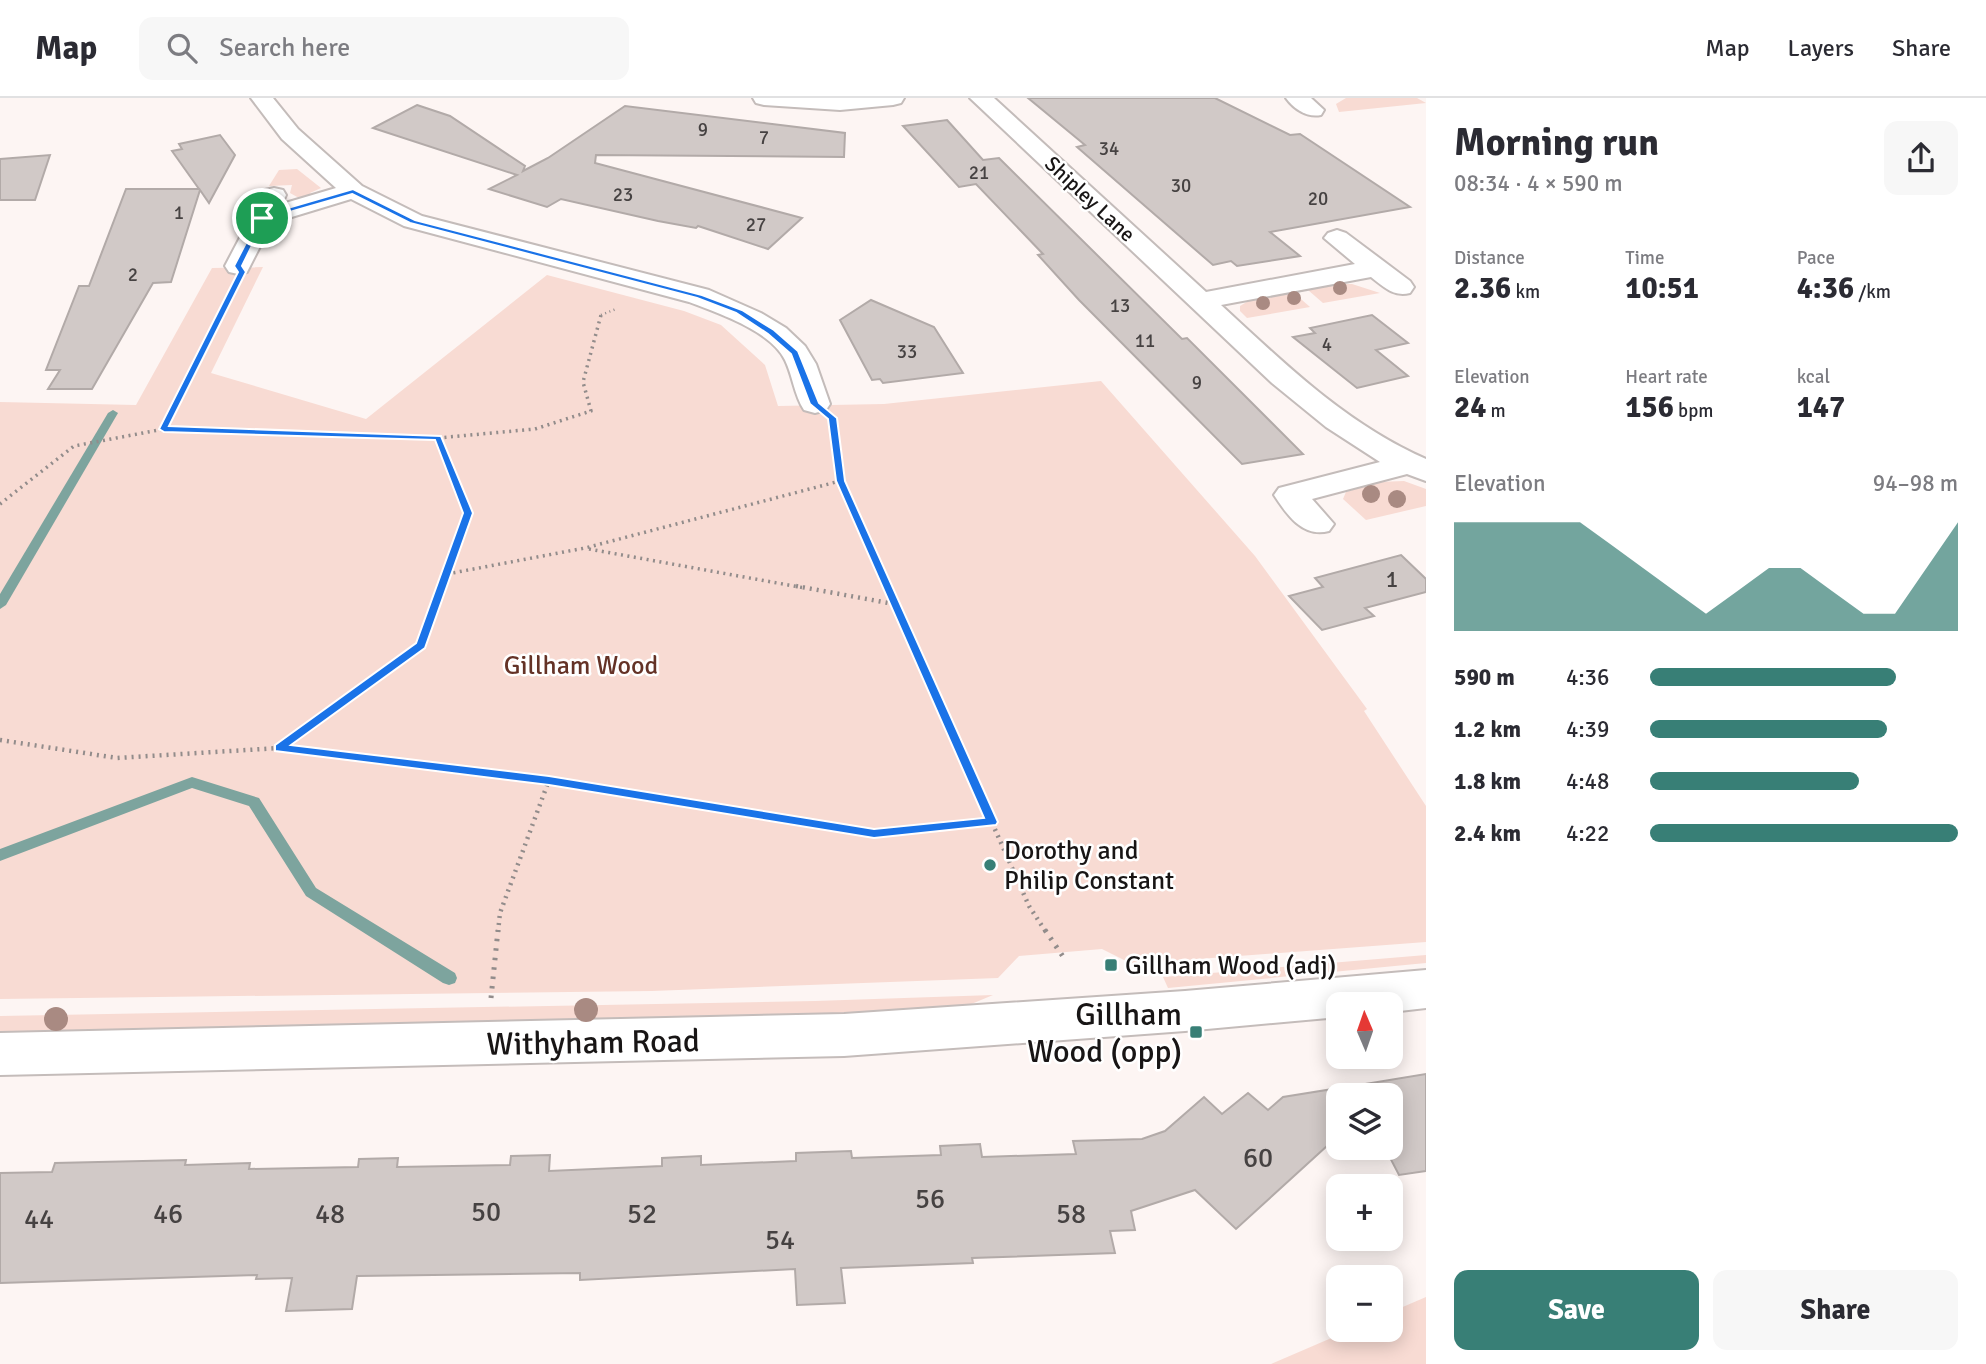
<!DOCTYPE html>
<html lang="en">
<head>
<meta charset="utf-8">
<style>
	:root { --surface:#fff; --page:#f7f7f7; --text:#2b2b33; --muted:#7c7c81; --line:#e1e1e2; --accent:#387f76 }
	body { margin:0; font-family:Signika,sans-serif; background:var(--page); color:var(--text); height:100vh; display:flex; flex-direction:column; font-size:26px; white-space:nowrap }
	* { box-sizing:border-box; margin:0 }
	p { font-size:23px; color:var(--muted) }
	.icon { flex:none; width:38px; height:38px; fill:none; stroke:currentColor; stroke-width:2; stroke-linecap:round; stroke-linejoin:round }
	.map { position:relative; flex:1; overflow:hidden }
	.panel { display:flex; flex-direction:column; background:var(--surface); width:560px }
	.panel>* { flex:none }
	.needle { width:46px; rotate:358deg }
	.buttons { position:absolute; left:1326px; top:894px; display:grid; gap:14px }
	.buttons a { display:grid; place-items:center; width:77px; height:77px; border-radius:14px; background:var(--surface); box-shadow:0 4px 18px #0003; font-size:35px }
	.pin { position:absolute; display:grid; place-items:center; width:60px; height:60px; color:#fff; margin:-30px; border:4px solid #fff; border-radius:50%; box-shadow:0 2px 7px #0007 }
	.round { display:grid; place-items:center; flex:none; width:74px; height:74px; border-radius:14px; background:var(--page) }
	.headline { display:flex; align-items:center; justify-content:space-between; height:119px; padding:0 28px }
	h1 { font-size:38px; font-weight:800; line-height:52px }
	.stats { display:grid; grid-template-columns:repeat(3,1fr); gap:10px; height:119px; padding:7px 28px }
	.stats div { display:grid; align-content:center }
	.stats b { font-size:30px; font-weight:800 }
	.stats small { font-size:19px; font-weight:400 }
	.stats p { font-size:19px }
	.chart { height:196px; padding:14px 28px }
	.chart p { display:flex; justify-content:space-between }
	.chart svg { width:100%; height:126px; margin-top:7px; fill:var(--accent); opacity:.7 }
	.cta { display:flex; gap:14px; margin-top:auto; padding:14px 28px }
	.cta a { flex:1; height:80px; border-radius:14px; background:var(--accent); color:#fff; font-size:28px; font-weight:800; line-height:80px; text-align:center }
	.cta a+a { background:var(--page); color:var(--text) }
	ul { padding:0 28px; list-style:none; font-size:23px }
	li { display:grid; grid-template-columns:112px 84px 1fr; align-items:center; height:52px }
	li i { height:18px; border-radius:9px; background:var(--accent) }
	header { display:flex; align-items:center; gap:42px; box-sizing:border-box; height:98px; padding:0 35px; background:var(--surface); border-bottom:2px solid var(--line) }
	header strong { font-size:33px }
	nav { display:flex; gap:38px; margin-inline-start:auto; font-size:24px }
	.search { width:490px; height:63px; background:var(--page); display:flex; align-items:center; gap:18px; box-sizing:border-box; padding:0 24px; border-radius:14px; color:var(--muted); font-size:26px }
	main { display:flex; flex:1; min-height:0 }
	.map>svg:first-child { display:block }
	.green { fill:#f8dbd3 }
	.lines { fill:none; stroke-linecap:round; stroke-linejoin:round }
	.stream { fill:#7da49e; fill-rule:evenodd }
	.building { fill:#d1c9c7; stroke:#b2aaa8; stroke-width:2 }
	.minor-casing { stroke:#c4bcba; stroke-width:4 }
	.path-far3 { stroke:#928c8b; stroke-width:2.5; stroke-dasharray:1 3.5; stroke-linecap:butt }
	.path-far2 { stroke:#928c8b; stroke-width:3.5; stroke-dasharray:2 4.5; stroke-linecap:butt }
	.path-far1 { stroke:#928c8b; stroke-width:4.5; stroke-dasharray:2 5; stroke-linecap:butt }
	.path { stroke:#928c8b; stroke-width:5; stroke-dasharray:2.5 7; stroke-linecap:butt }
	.minor { fill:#fff; fill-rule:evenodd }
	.tree { fill:#a98a82 }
	.route { fill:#1a73e8; stroke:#fff; stroke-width:2; fill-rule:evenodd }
	.poi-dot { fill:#387f76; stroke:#fff; stroke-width:2.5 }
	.labels { text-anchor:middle; stroke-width:5; stroke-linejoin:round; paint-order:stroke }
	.far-number-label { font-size:19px; fill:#464242 }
	.far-street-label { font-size:21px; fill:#181515; stroke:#fff }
	.number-label { font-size:23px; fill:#464242 }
	.park-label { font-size:26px; fill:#643226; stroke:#fff }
	.poi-label { font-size:26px; fill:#181515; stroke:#fff; text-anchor:start }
	.near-number-label { font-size:28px; fill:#464242 }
	.near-poi-label { font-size:32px; fill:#181515; stroke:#fff; text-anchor:end }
	.near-street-label { font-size:32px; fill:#181515; stroke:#fff }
</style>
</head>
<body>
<header>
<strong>Map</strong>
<div class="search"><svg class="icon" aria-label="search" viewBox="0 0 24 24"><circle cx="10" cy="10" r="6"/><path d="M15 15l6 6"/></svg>Search here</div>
<nav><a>Map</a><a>Layers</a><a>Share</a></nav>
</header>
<main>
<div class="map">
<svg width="1426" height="1266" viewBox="0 0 1426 1266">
	<rect width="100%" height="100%" fill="#fdf5f3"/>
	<g class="green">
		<path d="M1346,0H1417L1426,5L1339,14L1336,6Z"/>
		<path d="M297,71L321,90L310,95L313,98L299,100L290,95L292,87L269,88L279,72Z"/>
		<path d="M263,169L211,275L366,321L547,177L684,213L721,227L765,267L778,308L884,306L1101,283L1255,458L1367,611L1364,613L1426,708V844L1132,866L1102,851L1019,858L998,880L652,893L0,901V304L136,307L212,170Z"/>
		<path d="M1337,186H1352L1380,195L1323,205L1308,192Z"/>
		<path d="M1293,194L1310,209L1247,220L1240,213V208L1250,202Z"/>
		<path d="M1404,383L1426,391V408L1366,422L1343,401L1346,394L1378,384Z"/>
		<path d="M1426,857V865L1168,890L1163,879Z"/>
		<path d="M993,897L969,907L816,918L0,934V918L815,903Z"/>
		<path d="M1426,1199V1266H1271L1350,1232H1391V1214Z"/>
	</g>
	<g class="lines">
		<g class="stream">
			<path d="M113,312L118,315L6,507L0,511V496L108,315Z"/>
			<path d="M192,679L259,700L316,790L455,875L457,880L455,885L449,887L443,885L306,798L249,708L192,690L0,763V751Z"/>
		</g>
	</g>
	<g class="building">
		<path d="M1028,0H1215L1290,37L1300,36L1410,109L1270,134L1300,158L1237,168L1231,163L1213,167L1077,49L1085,47Z"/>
		<path d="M417,7L450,18L525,68L523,73L548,60L625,8L845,35L844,59L596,57L595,65L802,120L768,151L698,128L696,130L658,123L561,101L547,109L489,91L517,77L373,30Z"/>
		<path d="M947,22L983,62L999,60L1182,241L1187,240L1303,356L1242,366L1079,202L1038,157L1043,156L976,86L959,89L903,28Z"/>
		<path d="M220,37L235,57L209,105L200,92L171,184L153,185L92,291H48L60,272H46L79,188H89L126,91H199L172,53L182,51L179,46Z"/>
		<path d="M50,57L35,102H0V61Z"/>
		<path d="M871,202L934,229L963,275L883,285L880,281L872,282L840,222Z"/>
		<path d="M1372,217L1408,245L1376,252L1408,278L1357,290L1293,239L1315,235L1310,230Z"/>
		<path d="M1401,457L1426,481V494L1365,510L1374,518L1322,532L1289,498L1323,489L1315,480Z"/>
		<path d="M1426,976V1073L1399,1077L1385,1050H1391V998H1358L1353,988Z"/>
		<path d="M1339,990V1037L1236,1131L1195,1092L1131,1113L1135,1132L1110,1133L1115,1155L972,1160L973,1165L841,1170L845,1205L797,1207L795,1171L580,1182V1175L357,1178L352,1211L286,1213L292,1180L256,1181L257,1177L0,1185V1075L52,1074L55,1065L186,1062L185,1067L250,1065L249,1071L358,1069L359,1061L398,1060L397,1069L510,1067L511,1058L550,1057L549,1073L662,1068V1060L701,1058V1067L796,1063V1055L851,1053L852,1060L941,1057L940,1048L980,1046L982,1059L1076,1056L1073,1043L1142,1041L1165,1033L1204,999L1222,1016L1248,995L1268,1012L1283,999Z"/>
	</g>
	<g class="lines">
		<defs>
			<g id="minor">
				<path d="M251,0H273L298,31L362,88L422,118L709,192L761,215L786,230L805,248L816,266L830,306L826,312L815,315L804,312C794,297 793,278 785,262C771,233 718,215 689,204L404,128L351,101L272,125L247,174L238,176L229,174L225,168L265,92L274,90L283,92L286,97L282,106L336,90L282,41Z"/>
				<path d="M753,0H904L901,5L893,7L840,12L764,7L756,5Z"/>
				<path d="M970,0H994L1206,194L1355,166L1324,140L1328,135L1337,132L1346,135L1410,183L1414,189L1410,195C1393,199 1384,189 1371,179L1221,207C1284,265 1346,326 1426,361V383L1407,376L1312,401L1334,426L1329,433C1303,440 1287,417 1274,397L1279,390L1380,364L1326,329L1272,285Z"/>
				<path d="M1286,0H1311L1324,12L1321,17C1307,20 1294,11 1286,0Z"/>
				<path d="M1426,872V910L1391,914V906H1339V919L1185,933L844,958L0,977V935L844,916L1185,893Z"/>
			</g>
		</defs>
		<use href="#minor" class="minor-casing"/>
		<g class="path-far3">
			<path d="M220,217L230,197"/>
			<path d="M601,217L616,211"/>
		</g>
		<g class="path-far2">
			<path d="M164,331L438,340L468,415L441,490"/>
			<path d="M834,331L840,383L888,490"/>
			<path d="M438,340L535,331L591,313L583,284L601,217L605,216"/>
			<path d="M0,406L74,348L164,331L221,216"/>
			<path d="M589,451L805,490"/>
			<path d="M447,476L585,450L840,383"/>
		</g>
		<g class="path-far1">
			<path d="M796,488L894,506"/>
			<path d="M887,488L1029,808L1046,834"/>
			<path d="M0,642L117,660L279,650L549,682L874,736L992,724"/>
			<path d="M279,650L421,547L442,488"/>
			<path d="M498,834L500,815L549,682"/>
		</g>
		<g class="path">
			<path d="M1045,832L1064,860"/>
			<path d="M491,900L498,832"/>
		</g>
		<use href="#minor" class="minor"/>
	</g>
	<g class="tree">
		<circle cx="1340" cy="190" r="7"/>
		<circle cx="1294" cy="200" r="7"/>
		<circle cx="1263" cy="205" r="7"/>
		<circle cx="1371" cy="396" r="9"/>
		<circle cx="1397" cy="401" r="9"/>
		<circle cx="586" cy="912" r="12"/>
		<circle cx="56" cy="921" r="12"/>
	</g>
	<path class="route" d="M353,91L415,122L702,197L742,212L774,232L798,253L819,305L837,320L845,383L998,724L996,727L874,740L549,687L275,653V647L416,545L463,415L435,342L164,334L159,331L238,174L234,168L260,118ZM352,96L410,125L697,200L736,215L768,236L791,256L810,306L828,321L836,383L984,720L874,731L549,678L291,647L425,550L473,415L441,338L169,328L246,174L242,168L265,121Z"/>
	<g class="poi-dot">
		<circle cx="990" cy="767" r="7"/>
		<rect x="1104" y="860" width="14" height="14" rx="3.5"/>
		<rect x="1189" y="927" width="14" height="14" rx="3.5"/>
	</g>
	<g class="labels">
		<g class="far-number-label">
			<text x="703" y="38">9</text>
			<text x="764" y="46">7</text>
			<text x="1109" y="57">34</text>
			<text x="979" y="81">21</text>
			<text x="1181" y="94">30</text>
			<text x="623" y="103">23</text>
			<text x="1318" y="107">20</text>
			<text x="179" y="121">1</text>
			<text x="756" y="133">27</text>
			<text x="133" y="183">2</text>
			<text x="1120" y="214">13</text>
			<text x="1145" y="249">11</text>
			<text x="1327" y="253">4</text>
			<text x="907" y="260">33</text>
			<text x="1197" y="291">9</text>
		</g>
		<g class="far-street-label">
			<text transform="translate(1090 101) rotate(43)" y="7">Shipley Lane</text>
		</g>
		<g class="number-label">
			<text x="1392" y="489">1</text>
		</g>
		<g class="park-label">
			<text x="581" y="576">Gillham Wood</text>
		</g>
		<g class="poi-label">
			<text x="1004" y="761">Dorothy and<tspan x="1004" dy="30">Philip Constant</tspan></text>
			<text x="1125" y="876">Gillham Wood (adj)</text>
		</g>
		<g class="near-number-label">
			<text x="1258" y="1069">60</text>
			<text x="930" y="1110">56</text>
			<text x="486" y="1123">50</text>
			<text x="168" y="1125">46</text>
			<text x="330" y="1125">48</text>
			<text x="642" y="1125">52</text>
			<text x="1071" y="1125">58</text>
			<text x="39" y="1130">44</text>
			<text x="780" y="1151">54</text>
		</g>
		<g class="near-poi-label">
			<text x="1182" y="927">Gillham<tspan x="1182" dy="37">Wood (opp)</tspan></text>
		</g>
		<g class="near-street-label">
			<text transform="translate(593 944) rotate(-1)" y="11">Withyham Road</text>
		</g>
	</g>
</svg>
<div class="buttons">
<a><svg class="needle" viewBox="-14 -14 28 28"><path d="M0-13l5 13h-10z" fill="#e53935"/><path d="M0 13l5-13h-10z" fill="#7c7c81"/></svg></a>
<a><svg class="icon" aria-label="layers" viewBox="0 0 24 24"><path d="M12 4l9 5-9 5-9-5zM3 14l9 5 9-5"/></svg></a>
<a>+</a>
<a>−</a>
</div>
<div class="pin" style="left:262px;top:120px;background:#1e9e55"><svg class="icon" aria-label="arrive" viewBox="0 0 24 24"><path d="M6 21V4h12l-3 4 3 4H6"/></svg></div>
</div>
<section class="panel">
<div class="headline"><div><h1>Morning run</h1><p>08:34 · 4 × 590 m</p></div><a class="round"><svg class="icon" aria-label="share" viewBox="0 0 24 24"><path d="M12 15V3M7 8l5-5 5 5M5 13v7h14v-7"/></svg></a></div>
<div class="stats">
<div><p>Distance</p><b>2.36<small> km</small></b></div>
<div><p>Time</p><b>10:51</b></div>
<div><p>Pace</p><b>4:36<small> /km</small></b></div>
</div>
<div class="stats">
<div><p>Elevation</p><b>24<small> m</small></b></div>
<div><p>Heart rate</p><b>156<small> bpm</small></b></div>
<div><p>kcal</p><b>147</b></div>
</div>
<div class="chart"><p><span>Elevation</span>94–98 m</p>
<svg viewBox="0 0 160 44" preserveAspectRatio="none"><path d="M0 44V6L10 6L20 6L30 6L40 6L50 14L60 22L70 30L80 38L90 30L100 22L110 22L120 30L130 38L140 38L150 22L160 6V44z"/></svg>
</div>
<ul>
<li><b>590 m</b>4:36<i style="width:80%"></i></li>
<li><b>1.2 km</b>4:39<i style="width:77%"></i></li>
<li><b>1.8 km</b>4:48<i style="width:68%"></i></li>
<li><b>2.4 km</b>4:22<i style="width:100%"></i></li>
</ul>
<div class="cta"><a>Save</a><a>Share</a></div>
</section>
</main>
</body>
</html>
